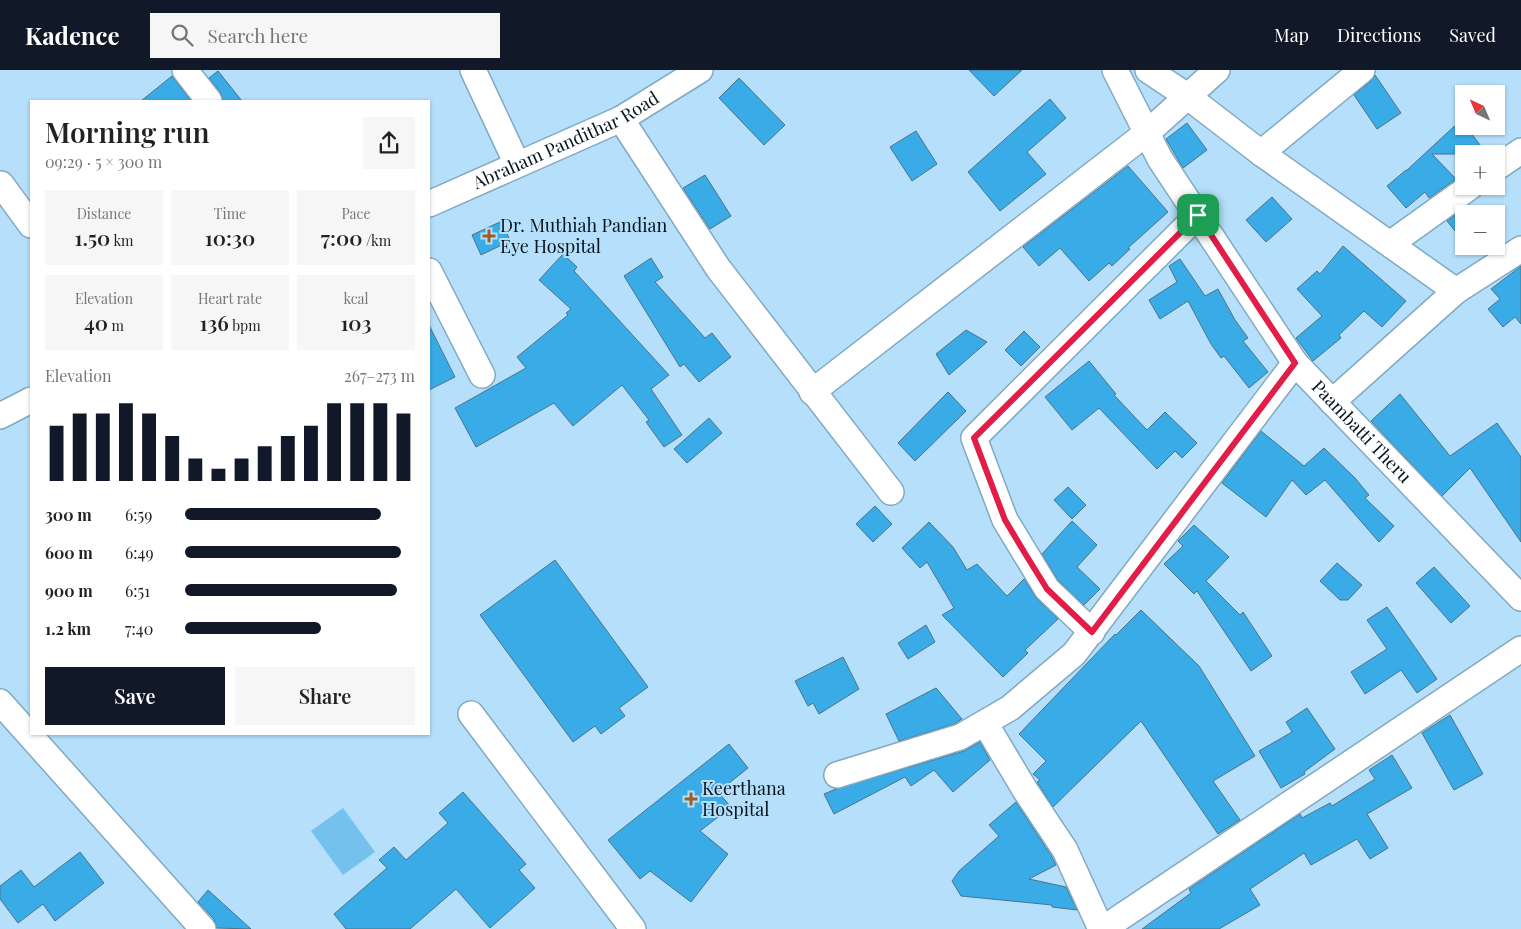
<!DOCTYPE html>
<html lang="en">
<head>
<meta charset="utf-8">
<style>
	:root { --surface:#fff; --page:#f6f6f6; --text:#222; --muted:#767676; --accent:#111827 }
	body { margin:0; font-family:"Playfair Display",serif; background:var(--page); color:var(--text); height:100vh; display:flex; flex-direction:column; font-size:19px; white-space:nowrap }
	* { box-sizing:border-box; margin:0 }
	p { font-size:16px; color:var(--muted) }
	.icon { flex:none; width:28px; height:28px; fill:none; stroke:currentColor; stroke-width:2; stroke-linecap:round; stroke-linejoin:round }
	.map { position:relative; flex:1; overflow:hidden }
	.side { position:absolute; left:30px; top:30px; width:400px; height:635px; display:flex; flex-direction:column; background:var(--surface); border-radius:0px; box-shadow:0 1px 4px #0004 }
	.side>* { flex:none }
	.needle { width:32px; rotate:316deg }
	.fabs { position:absolute; left:1455px; top:15px; display:grid; gap:10px }
	.fabs a { display:grid; place-items:center; width:50px; height:50px; border-radius:0px; background:var(--surface); box-shadow:0 1px 4px #0004; font-size:25px }
	.pin { position:absolute; display:grid; place-items:center; width:42px; height:42px; color:#fff; margin:-21px; border-radius:10px; box-shadow:0 2px 8px #0006 }
	.round { display:grid; place-items:center; flex:none; width:52px; height:52px; border-radius:0px; background:var(--page) }
	.head { display:flex; align-items:center; justify-content:space-between; height:85px; padding:0 15px }
	h1 { font-size:28px; font-weight:600; line-height:38px }
	.figures { display:grid; grid-template-columns:repeat(3,1fr); gap:8px; height:85px; padding:5px 15px }
	.figures div { display:grid; align-content:center; border-radius:0px; background:var(--page); text-align:center }
	.figures b { font-size:21px; font-weight:600 }
	.figures small { font-size:14px; font-weight:400 }
	.figures p { font-size:14px }
	.chart { height:140px; padding:10px 15px }
	.chart p { display:flex; justify-content:space-between }
	.chart svg { width:100%; height:90px; margin-top:5px; stroke:var(--accent); stroke-width:6 }
	.button { display:flex; gap:10px; margin-top:auto; padding:10px 15px }
	.button a { flex:1; height:58px; border-radius:0px; background:var(--accent); color:#fff; font-size:20px; font-weight:600; line-height:58px; text-align:center }
	.button a+a { background:var(--page); color:var(--text) }
	ul { padding:0 15px; list-style:none; font-size:16px }
	li { display:grid; grid-template-columns:80px 60px 1fr; align-items:center; height:38px }
	li i { height:12px; border-radius:6px; background:var(--accent) }
	header { display:flex; align-items:center; gap:30px; box-sizing:border-box; height:70px; padding:0 25px; background:var(--accent); color:#fff }
	header strong { font-size:24px }
	nav { display:flex; gap:28px; margin-inline-start:auto; font-size:18px }
	.search { width:350px; height:45px; background:var(--page); display:flex; align-items:center; gap:12px; box-sizing:border-box; padding:0 18px; border-radius:0px; color:var(--muted); font-size:19px }
	.map>svg:first-child { display:block }
	.water { fill:#75c1ee }
	.building { fill:#39ace7; stroke:#4c728a }
	.lines { fill:none; stroke-linecap:round; stroke-linejoin:round }
	.minor-casing { stroke:#81a9c2; stroke-width:28 }
	.minor { stroke:#fff; stroke-width:25 }
	.route-casing { stroke:#fff; stroke-width:10 }
	.route { stroke:#e11d48; stroke-width:6 }
	.poi-dot { fill:#9d5c28; stroke:#b5dffa; stroke-width:2 }
	.labels { text-anchor:middle; stroke-width:4; stroke-linejoin:round; paint-order:stroke }
	.street-label { font-size:18px; fill:#05141d; stroke:#b5dffa }
	.poi-label { font-size:18px; fill:#05141d; stroke:#b5dffa; text-anchor:start }
</style>
</head>
<body>
<header>
<strong>Kadence</strong>
<div class="search"><svg class="icon" aria-label="search" viewBox="0 0 24 24"><circle cx="10" cy="10" r="6"/><path d="M15 15l6 6"/></svg>Search here</div>
<nav><a>Map</a><a>Directions</a><a>Saved</a></nav>
</header>
<div class="map">
<svg width="1521" height="859" viewBox="0 0 1521 859">
	<rect width="100%" height="100%" fill="#b5dffa"/>
	<path class="water" d="M343,738L375,782L343,805L311,761Z"/>
	<g class="building">
		<path d="M969,0H1022L994,26Z"/>
		<path d="M218,1L242,31H223L221,23L209,8Z"/>
		<path d="M1375,5L1401,43L1377,59L1354,25L1371,11Z"/>
		<path d="M172,6L191,31H141Z"/>
		<path d="M739,8L785,55L764,75L719,28Z"/>
		<path d="M1050,29L1066,48L1027,82L1046,104L1000,141L968,102Z"/>
		<path d="M1461,50L1487,84H1432L1456,109L1429,128L1425,122L1406,138L1387,116L1406,100V101Z"/>
		<path d="M1187,53L1207,80L1183,98L1166,69Z"/>
		<path d="M916,61L937,94L912,111L890,77Z"/>
		<path d="M1128,96L1168,142L1128,178L1130,179L1112,196L1109,193L1089,211L1060,178L1039,196L1023,177Z"/>
		<path d="M705,105L731,146L710,159L683,118Z"/>
		<path d="M1272,127L1292,149L1266,172L1246,150Z"/>
		<path d="M1464,139L1467,144H1464V172L1447,151Z"/>
		<path d="M502,151L510,171L481,185L472,165Z"/>
		<path d="M1343,176L1406,231L1382,257L1364,241L1339,265L1341,268L1313,291L1296,268L1322,246L1297,219L1317,201L1320,204Z"/>
		<path d="M1467,176H1484L1474,184Z"/>
		<path d="M563,184L577,197L574,201L669,305L651,319L682,365L664,377L646,352L649,350L622,315L573,356L554,333L476,377L455,338L526,298L517,287L568,245L566,243L571,239L539,210Z"/>
		<path d="M651,188L663,207L655,212L705,268L712,263L731,287L699,312L684,294L680,297L624,206Z"/>
		<path d="M1180,189L1205,226L1218,219L1235,250L1248,268L1243,271L1268,302L1249,318L1224,286L1221,288L1211,274L1188,231L1160,249L1149,230L1177,212L1169,196Z"/>
		<path d="M1521,196V254L1515,247L1503,257L1488,239L1500,229L1491,219Z"/>
		<path d="M429,255L455,307L429,320Z"/>
		<path d="M966,260L987,272L949,305L936,284Z"/>
		<path d="M1024,261L1040,277L1021,296L1005,280Z"/>
		<path d="M1089,291L1116,324L1114,325L1147,360L1165,342L1197,373L1182,388L1175,381L1157,399L1099,338L1072,360L1045,327Z"/>
		<path d="M948,322L966,341L915,391L898,373Z"/>
		<path d="M1400,324L1450,386L1497,353L1521,387V472L1470,398L1442,426L1371,351Z"/>
		<path d="M709,348L722,363L687,393L674,379Z"/>
		<path d="M1261,361L1304,396L1324,378L1355,408L1369,425L1365,428L1394,456L1379,472L1325,410L1306,425L1292,410L1266,447L1222,413Z"/>
		<path d="M1068,417L1086,435L1072,449L1054,430Z"/>
		<path d="M875,436L892,454L873,472L856,454Z"/>
		<path d="M1072,451L1097,475L1077,497L1100,519L1084,535L1058,510L1042,484Z"/>
		<path d="M929,452L953,477L967,500L977,494L1007,526L1024,509L1037,529L1058,549L1025,580L1028,583L1003,607L942,545L954,538L927,492L920,498L902,478Z"/>
		<path d="M1194,455L1229,487L1206,511L1240,545L1243,542L1272,586L1251,601L1197,521L1194,524L1164,494L1183,476L1178,471Z"/>
		<path d="M555,490L648,617L619,638L625,646L601,664L595,656L573,672L480,545Z"/>
		<path d="M1337,493L1362,515L1348,530H1340L1320,511Z"/>
		<path d="M1434,497L1470,536L1451,553L1416,513Z"/>
		<path d="M1387,537L1437,609L1417,623L1401,600L1365,624L1351,602L1387,579L1367,550Z"/>
		<path d="M1141,540L1199,596L1255,686L1213,711L1240,750L1218,764L1141,651L1053,737L1037,712L1040,710L1033,704L1046,691L1019,664L1115,564L1116,565Z"/>
		<path d="M926,555L935,572L908,589L898,573Z"/>
		<path d="M843,587L859,619L819,644L813,633L808,636L795,611Z"/>
		<path d="M936,618L962,649L954,654L899,671L886,644Z"/>
		<path d="M1307,638L1335,679L1304,702L1305,704L1281,718L1259,681L1292,662L1286,652Z"/>
		<path d="M1450,645L1483,704L1454,720L1422,663Z"/>
		<path d="M980,672L990,690L953,722L934,700L911,716L905,707L834,744L824,724L836,719L964,681Z"/>
		<path d="M729,674L748,698L718,722L731,737L700,761L728,784L691,832L650,801L640,809L608,770Z"/>
		<path d="M1392,685L1412,718L1367,744L1388,778L1370,789L1357,769L1311,795L1304,783L1250,819L1260,835L1219,859H1142L1191,823L1189,819L1300,744L1302,748L1330,733L1332,736L1375,709L1369,700Z"/>
		<path d="M463,722L526,794L519,800L535,818L490,858L456,819L410,859H346L334,844L387,798L379,790L394,777L406,790L448,753L439,743Z"/>
		<path d="M1016,732L1052,787L1056,795L1029,809L1066,817L1077,840L1052,837V835L961,826L952,811L959,801L999,766L989,755Z"/>
		<path d="M80,782L104,813L55,851L43,834L18,853L0,829V816L21,800L34,817Z"/>
		<path d="M208,820L251,859L217,858L214,849L198,832Z"/>
	</g>
	<g class="lines">
		<defs>
			<g id="minor">
				<path d="M185,0L209,31"/>
				<path d="M473,0L517,94"/>
				<path id="s1" d="M1115,0L1160,89L1295,293L1521,528"/>
				<path d="M1148,0L1187,26L1261,83L1456,221"/>
				<path d="M621,49L718,198L891,422"/>
				<path d="M1261,83L1362,0"/>
				<path d="M1496,98L1521,81"/>
				<path d="M1,114L31,155"/>
				<path id="s2" d="M429,134L621,49L700,0"/>
				<path d="M1390,174L1471,116"/>
				<path d="M429,201L482,305"/>
				<path d="M812,322L1148,62L1217,0"/>
				<path d="M1332,332L1456,221L1521,179"/>
				<path d="M0,346L31,330"/>
				<path d="M1092,562L1047,519L1005,450L974,368L1198,145"/>
				<path d="M0,632L203,859"/>
				<path d="M471,644L633,859"/>
				<path d="M985,653L1025,720L1065,780L1101,859"/>
				<path d="M837,705L960,667L1010,638L1074,584L1295,293"/>
				<path d="M1103,859L1521,579"/>
			</g>
		</defs>
		<use href="#minor" class="minor-casing"/>
		<use href="#minor" class="minor"/>
	</g>
	<g class="lines">
		<defs>
			<path id="route" d="M1198,145L1295,293L1092,562L1047,519L1026,485L1005,450L974,368Z"/>
		</defs>
		<use href="#route" class="route-casing"/>
		<use href="#route" class="route"/>
	</g>
	<g class="poi-dot">
		<path d="M486.5 158.5h5v5h5v5h-5v5h-5v-5h-5v-5h5z"/>
		<path d="M688.5 721.5h5v5h5v5h-5v5h-5v-5h-5v-5h5z"/>
	</g>
	<g class="labels">
		<g class="street-label">
			<text dy="6" stroke="none"><textPath href="#s2" startOffset="151">Abraham Pandithar Road</textPath></text>
			<text dy="6" stroke="none"><textPath href="#s1" startOffset="440">Paambatti Theru</textPath></text>
		</g>
		<g class="poi-label">
			<text x="500" y="162">Dr. Muthiah Pandian<tspan x="500" dy="21">Eye Hospital</tspan></text>
			<text x="702" y="725">Keerthana<tspan x="702" dy="21">Hospital</tspan></text>
		</g>
	</g>
</svg>
<div class="fabs">
<a><svg class="needle" viewBox="-14 -14 28 28"><path d="M0-13l5 13h-10z" fill="#e53935"/><path d="M0 13l5-13h-10z" fill="#767676"/></svg></a>
<a>+</a>
<a>−</a>
</div>
<div class="pin" style="left:1198px;top:145px;background:#1e9e55"><svg class="icon" aria-label="arrive" viewBox="0 0 24 24"><path d="M6 21V4h12l-3 4 3 4H6"/></svg></div>
<section class="side">
<div class="head"><div><h1>Morning run</h1><p>09:29 · 5 × 300 m</p></div><a class="round"><svg class="icon" aria-label="share" viewBox="0 0 24 24"><path d="M12 15V3M7 8l5-5 5 5M5 13v7h14v-7"/></svg></a></div>
<div class="figures">
<div><p>Distance</p><b>1.50<small> km</small></b></div>
<div><p>Time</p><b>10:30</b></div>
<div><p>Pace</p><b>7:00<small> /km</small></b></div>
</div>
<div class="figures">
<div><p>Elevation</p><b>40<small> m</small></b></div>
<div><p>Heart rate</p><b>136<small> bpm</small></b></div>
<div><p>kcal</p><b>103</b></div>
</div>
<div class="chart"><p><span>Elevation</span>267–273 m</p>
<svg viewBox="0 0 160 44" preserveAspectRatio="none"><path d="M5 44V17M15 44V11M25 44V11M35 44V6M45 44V11M55 44V22M65 44V33M75 44V38M85 44V33M95 44V27M105 44V22M115 44V17M125 44V6M135 44V6M145 44V6M155 44V11"/></svg>
</div>
<ul>
<li><b>300 m</b>6:59<i style="width:85%"></i></li>
<li><b>600 m</b>6:49<i style="width:94%"></i></li>
<li><b>900 m</b>6:51<i style="width:92%"></i></li>
<li><b>1.2 km</b>7:40<i style="width:59%"></i></li>
</ul>
<div class="button"><a>Save</a><a>Share</a></div>
</section>
</div>
</body>
</html>
